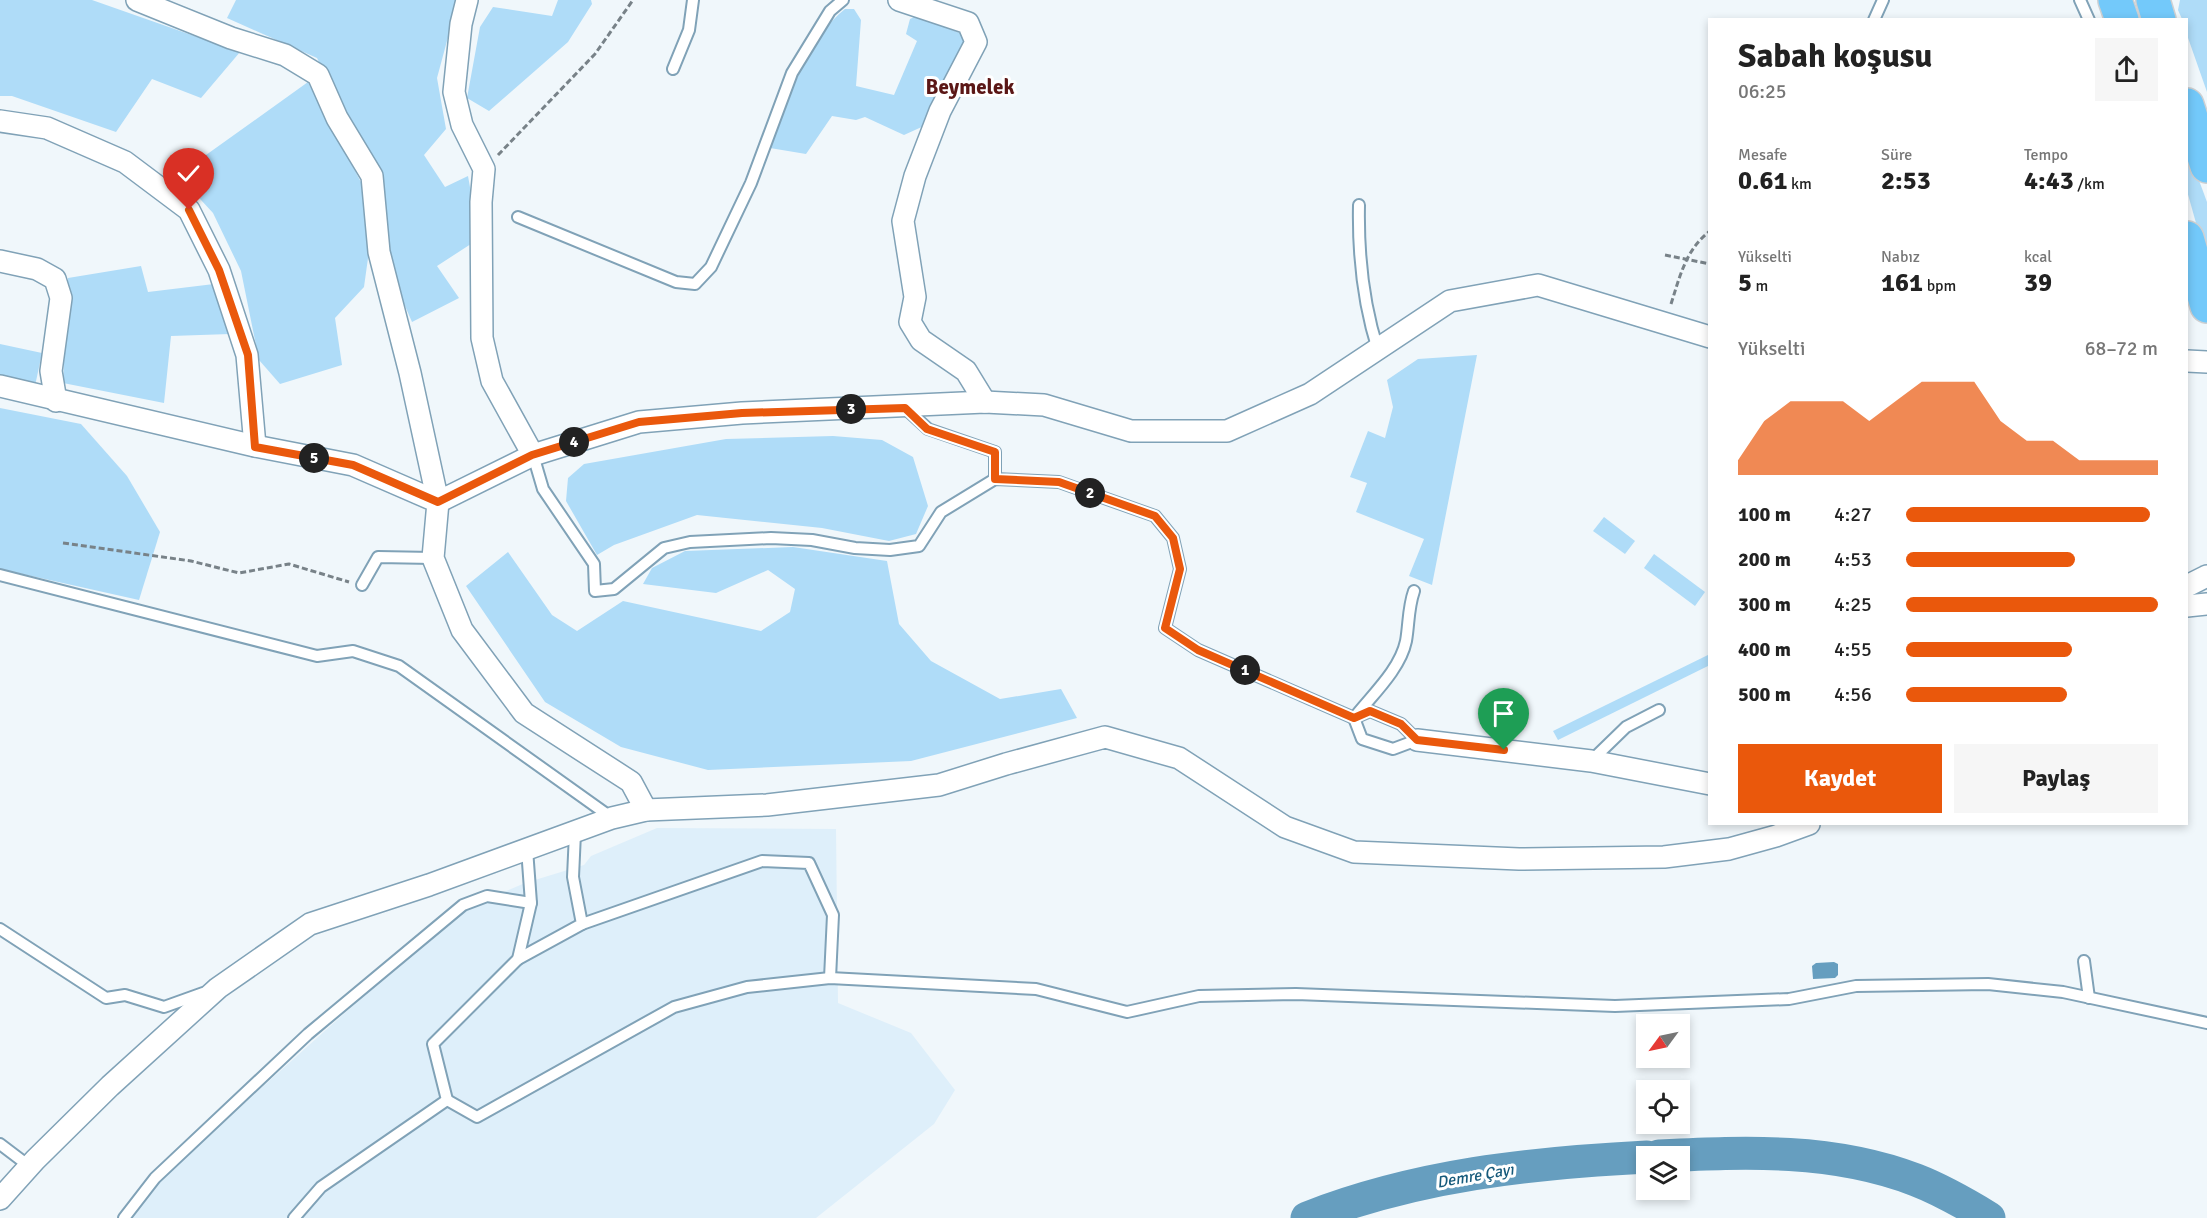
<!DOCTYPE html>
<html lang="tr">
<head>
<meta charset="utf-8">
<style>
	:root { --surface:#fff; --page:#f6f6f6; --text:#222; --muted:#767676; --accent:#ea580c }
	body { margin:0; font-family:Signika,sans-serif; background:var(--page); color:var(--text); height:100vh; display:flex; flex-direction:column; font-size:22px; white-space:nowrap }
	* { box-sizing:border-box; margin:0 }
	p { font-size:20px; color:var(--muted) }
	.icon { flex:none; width:33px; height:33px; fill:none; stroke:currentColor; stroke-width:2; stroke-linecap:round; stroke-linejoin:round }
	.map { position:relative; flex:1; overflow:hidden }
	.side { position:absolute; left:1708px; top:18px; width:480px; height:807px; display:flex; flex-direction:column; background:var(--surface); border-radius:0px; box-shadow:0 3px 9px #0003 }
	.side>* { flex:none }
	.needle { width:39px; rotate:237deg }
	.buttons { position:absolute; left:1636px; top:1014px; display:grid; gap:12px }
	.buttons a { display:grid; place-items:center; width:54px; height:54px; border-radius:0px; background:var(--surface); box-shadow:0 3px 9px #0003; font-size:30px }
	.pin { position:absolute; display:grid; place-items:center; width:51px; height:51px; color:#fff; margin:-62px -26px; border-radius:50% 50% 50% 0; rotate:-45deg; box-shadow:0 0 6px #0007 }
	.pin .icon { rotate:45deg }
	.km { position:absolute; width:30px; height:30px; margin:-15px; border-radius:50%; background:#222; color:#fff; font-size:16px; line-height:30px; text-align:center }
	.round { display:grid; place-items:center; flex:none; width:63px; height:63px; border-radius:0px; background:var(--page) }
	.headline { display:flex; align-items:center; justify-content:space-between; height:102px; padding:0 30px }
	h1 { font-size:33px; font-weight:800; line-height:45px }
	.figures { display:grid; grid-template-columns:repeat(3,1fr); gap:9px; height:102px; padding:6px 30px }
	.figures div { display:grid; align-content:center }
	.figures b { font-size:26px; font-weight:800 }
	.figures small { font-size:16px; font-weight:400 }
	.figures p { font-size:16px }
	.chart { height:168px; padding:12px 30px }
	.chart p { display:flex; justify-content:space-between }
	.chart svg { width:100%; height:108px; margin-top:6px; fill:var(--accent); opacity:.7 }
	.primary-button { display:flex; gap:12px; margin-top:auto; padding:12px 30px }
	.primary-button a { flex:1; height:69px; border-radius:0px; background:var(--accent); color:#fff; font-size:24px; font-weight:800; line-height:69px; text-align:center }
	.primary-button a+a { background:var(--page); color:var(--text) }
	ul { padding:0 30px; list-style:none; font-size:20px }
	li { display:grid; grid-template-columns:96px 72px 1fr; align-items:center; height:45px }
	li i { height:15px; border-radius:8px; background:var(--accent) }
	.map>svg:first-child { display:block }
	.built { fill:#deeffa }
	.green { fill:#afdcf8 }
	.water { fill:#669ebf }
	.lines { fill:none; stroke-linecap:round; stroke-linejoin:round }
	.river { stroke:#669ebf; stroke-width:33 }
	.lane-casing { stroke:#80a2b7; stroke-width:14 }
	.street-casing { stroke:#80a2b7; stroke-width:24 }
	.highway-casing { stroke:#ced0d2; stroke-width:36 }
	.path { stroke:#788288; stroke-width:3; stroke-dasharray:6 3; stroke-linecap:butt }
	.lane { stroke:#fff; stroke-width:10 }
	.street { stroke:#fff; stroke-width:21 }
	.highway { stroke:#73c9fa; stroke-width:33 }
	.route-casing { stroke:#fff; stroke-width:12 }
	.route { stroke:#ea580c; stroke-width:8 }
	.labels { text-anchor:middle; stroke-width:6; stroke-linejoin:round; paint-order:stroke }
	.water-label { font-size:16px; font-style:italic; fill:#165a7b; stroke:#fff }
	.district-label { font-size:21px; font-weight:bold; fill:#5b1716; stroke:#fff }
</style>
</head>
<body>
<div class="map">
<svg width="2207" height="1218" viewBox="0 0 2207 1218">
	<rect width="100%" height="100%" fill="#f0f7fb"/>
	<path class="built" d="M657,828L836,829L838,1003L911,1033L955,1090L934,1124L816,1218H128L160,1179L406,958L471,906L525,883L584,865L591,856Z"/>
	<g class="green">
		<path d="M0,0H92L240,52L201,98L152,79L116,132L12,96H0Z"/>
		<path d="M236,0H458L437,78L446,129L424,155L445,187L468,176L475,215L474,242L437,266L459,298L412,322L389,269L353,129L317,58L227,18Z"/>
		<path d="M558,0H591L592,4L568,42L489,111L467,98L480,27L493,7L552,16Z"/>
		<path d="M2180,0H2207V92L2187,35V20L2182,19L2178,10Z"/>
		<path d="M845,9H854L861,20L856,86L894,95L917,41L906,34L910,19L916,16L965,35V50L926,125L904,135L865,117L856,120L832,116L806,154L770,148C784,107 810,35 845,9Z"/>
		<path d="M308,82L363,186L369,251L364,287L335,318L342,365L280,384L259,360L241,271L213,213L178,175Z"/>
		<path d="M2187,148L2207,202V262L2187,191Z"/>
		<path d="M141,266L148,292L214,284L230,334L171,336L164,403L63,383L68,278Z"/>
		<path d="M0,344L42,353L35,386L0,378Z"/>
		<path d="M1477,355L1432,585L1409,576L1424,539L1356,512L1367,483L1350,477L1368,431L1385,438L1393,407L1387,380L1418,359Z"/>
		<path d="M0,408L81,424L127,476L160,532L139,600L0,569Z"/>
		<path d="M833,436L882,440L913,457L928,506L916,534L889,541L822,528L697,515L614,545L597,555L566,501L568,478L584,464L726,439Z"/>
		<path d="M1604,517L1635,541L1625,554L1593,531Z"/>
		<path d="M793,547L887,561L899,624L931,661L1000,699L1061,689L1077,718L911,761L708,770L621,747L545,702L466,586L508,552L552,615L577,631L623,601L761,631L790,612L795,589L768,570L716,593L643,584L652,568L685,551Z"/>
		<path d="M1654,554L1705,592L1695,606L1644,568Z"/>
		<path d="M1710,654V665L1558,740L1553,731Z"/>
	</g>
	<path class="water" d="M1834,962L1838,964V975L1835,978L1813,979L1812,966L1816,963Z"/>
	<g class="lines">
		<g class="river">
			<path d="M1659,1156C1747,1152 1833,1148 1916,1180C1942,1190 1966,1204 1989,1218"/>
			<path d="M1307,1218C1417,1175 1530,1163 1647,1157"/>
		</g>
		<defs>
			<g id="lane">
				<path d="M2080,0L2089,20"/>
				<path d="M1874,20L1883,0"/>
				<path d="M673,69L689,30L693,0"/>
				<path d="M1359,205C1358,254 1363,303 1378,350"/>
				<path d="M518,217L676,282L695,284L711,267L751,183L792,73L830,11L843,0"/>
				<path d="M905,408L928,429L995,452V479"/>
				<path d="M533,455L543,489L594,564L595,591L614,589L664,548L690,542L771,538L812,540L855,548L890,550L919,546L941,512L995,479L1059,482L1155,516L1173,538L1180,569L1165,628L1198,650L1354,718C1371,696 1400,670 1406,641C1409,624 1408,608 1414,591"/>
				<path d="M0,575L317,656L353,651L399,666L612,818"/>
				<path d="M362,585L378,557L433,558"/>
				<path d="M1370,711L1401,724L1417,740L1393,749L1362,739L1354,718Z"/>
				<path d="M1591,761L1626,727L1659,710"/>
				<path d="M582,924L762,861L809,863L833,915L830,978"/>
				<path d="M0,929L106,998L125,995L164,1007L203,993"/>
				<path d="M518,959L582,924L573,877L575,833"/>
				<path d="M2084,961L2089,998"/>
				<path d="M447,1100L477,1117L674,1007L747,987L830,978L1036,989L1127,1012L1199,996L1296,994L1615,1006L1789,999L1856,986L1988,984L2063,992L2207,1023"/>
				<path d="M0,1144L29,1166"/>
				<path d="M124,1218L155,1178L308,1034L463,905L487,896L531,903"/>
				<path d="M294,1218L321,1187L447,1100L433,1044L518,959L531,903L527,849"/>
			</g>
			<g id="street">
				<path d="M137,0L231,38L285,55L318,75L337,118L372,176L379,252L410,373L438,502L533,455L639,422L742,413L985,402L1044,405L1131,431H1227L1310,394L1450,301L1538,285L1710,337"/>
				<path d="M467,0L461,24L454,92L462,125L484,169L481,202L482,338L492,381L533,455"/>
				<path d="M899,0L968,23L976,42L940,111L915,176L903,221L915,297L910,322L921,340L966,371L985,402"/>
				<path d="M0,121L47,128L125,162L189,210L219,270L247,355L255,446"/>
				<path d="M0,261L37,269L55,279L61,298L51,371L56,401"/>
				<path d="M2187,361L2207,362"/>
				<path d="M0,386L255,446L353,465L438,502L433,558L462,630L524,713L631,782L646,810"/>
				<path d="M2187,586L2207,576"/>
				<path d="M2187,606L2207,604"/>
				<path d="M1417,740L1591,761L1710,784"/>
				<path d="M0,1199L35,1160L110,1086L218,988L310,924L429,885L612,818L646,810L767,805L939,785L1006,764L1105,737L1179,758L1285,827L1354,852L1519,859L1664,857L1729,849L1776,836L1809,824"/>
			</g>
			<g id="highway">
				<path d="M2115,0L2122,20"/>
				<path d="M2153,0L2159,20"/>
				<path d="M2187,105L2207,166"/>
				<path d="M2187,238L2207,306"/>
			</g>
		</defs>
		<use href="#lane" class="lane-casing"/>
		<use href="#street" class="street-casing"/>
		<use href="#highway" class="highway-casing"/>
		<g class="path">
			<path d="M498,155L595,54L633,0"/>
			<path d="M1665,255L1710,264"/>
			<path d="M1671,304C1680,276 1686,249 1710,231"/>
			<path d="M63,543L191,561L239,573L289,564L349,582"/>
		</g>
		<use href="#lane" class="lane"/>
		<use href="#street" class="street"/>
		<use href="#highway" class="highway"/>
	</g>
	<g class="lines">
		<defs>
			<path id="route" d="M189,210L219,270L248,355L255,447L353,465L438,502L532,455L639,422L742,413L905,408L927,429L995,452V479L1059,482L1155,516L1173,538L1180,569L1165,628L1198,650L1354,718L1370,711L1401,724L1417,740L1504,750"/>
		</defs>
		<use href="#route" class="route-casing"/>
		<use href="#route" class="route"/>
	</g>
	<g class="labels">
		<g class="water-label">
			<text transform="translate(1475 1175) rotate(-10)" y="6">Demre Çayı</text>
		</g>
		<g class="district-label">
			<text x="970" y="94">Beymelek</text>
		</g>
	</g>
</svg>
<div class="buttons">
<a><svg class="needle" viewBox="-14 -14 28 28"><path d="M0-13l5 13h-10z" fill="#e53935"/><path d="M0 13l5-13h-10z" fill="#767676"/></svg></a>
<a><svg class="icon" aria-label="locate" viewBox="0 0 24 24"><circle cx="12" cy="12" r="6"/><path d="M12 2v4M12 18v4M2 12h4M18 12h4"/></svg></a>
<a><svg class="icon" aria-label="layers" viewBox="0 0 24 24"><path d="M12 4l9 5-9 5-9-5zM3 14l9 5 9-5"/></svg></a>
</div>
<div class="pin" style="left:1504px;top:750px;background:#1e9e55"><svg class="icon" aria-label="arrive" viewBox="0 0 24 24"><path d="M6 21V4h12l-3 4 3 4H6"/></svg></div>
<div class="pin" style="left:189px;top:210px;background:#d93025"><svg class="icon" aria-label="check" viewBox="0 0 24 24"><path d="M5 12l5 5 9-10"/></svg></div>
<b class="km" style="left:1245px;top:670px">1</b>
<b class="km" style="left:1090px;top:493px">2</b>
<b class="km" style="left:851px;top:409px">3</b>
<b class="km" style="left:574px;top:442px">4</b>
<b class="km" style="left:314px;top:458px">5</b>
<section class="side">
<div class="headline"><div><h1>Sabah koşusu</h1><p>06:25</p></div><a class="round"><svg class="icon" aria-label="share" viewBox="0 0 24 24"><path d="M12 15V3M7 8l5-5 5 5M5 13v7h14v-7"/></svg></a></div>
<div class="figures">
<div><p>Mesafe</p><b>0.61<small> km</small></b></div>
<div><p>Süre</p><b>2:53</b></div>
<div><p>Tempo</p><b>4:43<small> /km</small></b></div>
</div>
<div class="figures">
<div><p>Yükselti</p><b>5<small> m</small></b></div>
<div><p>Nabız</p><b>161<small> bpm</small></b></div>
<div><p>kcal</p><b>39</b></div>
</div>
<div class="chart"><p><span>Yükselti</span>68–72 m</p>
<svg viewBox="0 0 160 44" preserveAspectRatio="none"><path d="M0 44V38L10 22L20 14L30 14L40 14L50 22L60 14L70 6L80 6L90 6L100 22L110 30L120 30L130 38L140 38L150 38L160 38V44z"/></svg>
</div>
<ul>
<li><b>100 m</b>4:27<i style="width:97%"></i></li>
<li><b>200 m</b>4:53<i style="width:67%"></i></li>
<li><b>300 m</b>4:25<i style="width:100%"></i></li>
<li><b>400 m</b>4:55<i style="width:66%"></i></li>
<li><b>500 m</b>4:56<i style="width:64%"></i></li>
</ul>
<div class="primary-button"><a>Kaydet</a><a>Paylaş</a></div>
</section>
</div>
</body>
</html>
